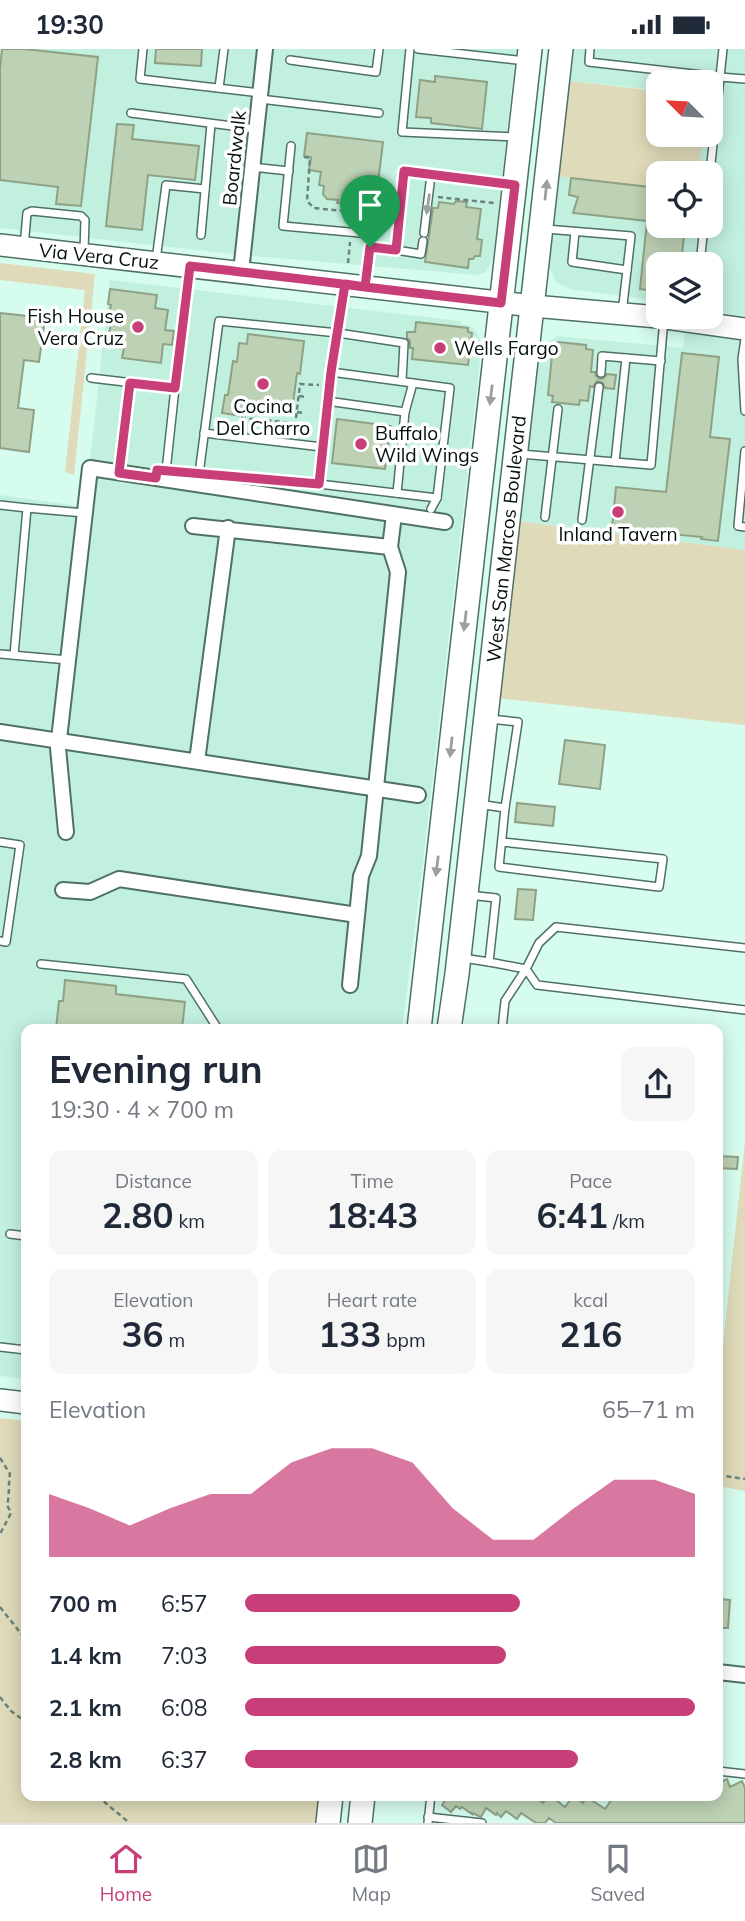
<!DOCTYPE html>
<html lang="en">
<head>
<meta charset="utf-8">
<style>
	:root { --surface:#fff; --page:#f6f6f7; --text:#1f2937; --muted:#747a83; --line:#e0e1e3; --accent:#c83e78 }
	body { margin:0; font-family:Mulish,sans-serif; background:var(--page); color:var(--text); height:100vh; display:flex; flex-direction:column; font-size:26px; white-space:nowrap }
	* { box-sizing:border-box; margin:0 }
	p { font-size:23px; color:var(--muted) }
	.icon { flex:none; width:38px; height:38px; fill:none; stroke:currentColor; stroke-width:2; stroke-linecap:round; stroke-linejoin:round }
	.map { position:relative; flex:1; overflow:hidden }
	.side { position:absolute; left:21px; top:975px; width:702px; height:777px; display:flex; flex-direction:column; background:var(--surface); border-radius:14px; box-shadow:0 4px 18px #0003 }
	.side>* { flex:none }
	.needle { width:46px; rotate:294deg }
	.controls { position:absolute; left:646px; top:21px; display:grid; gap:14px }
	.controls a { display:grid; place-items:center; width:77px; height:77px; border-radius:14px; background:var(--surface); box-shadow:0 4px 18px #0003; font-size:35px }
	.pin { position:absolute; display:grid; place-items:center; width:60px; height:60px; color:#fff; margin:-72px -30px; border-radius:50% 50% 50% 0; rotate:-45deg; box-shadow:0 0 7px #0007 }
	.pin .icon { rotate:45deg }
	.round { display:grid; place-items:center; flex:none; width:74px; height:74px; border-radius:14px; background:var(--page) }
	.head { display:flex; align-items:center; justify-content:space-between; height:119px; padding:0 28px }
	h1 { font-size:38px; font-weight:700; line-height:52px }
	.metrics { display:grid; grid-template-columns:repeat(3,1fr); gap:10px; height:119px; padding:7px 28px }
	.metrics div { display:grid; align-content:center; border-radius:14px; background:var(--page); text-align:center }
	.metrics b { font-size:35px; font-weight:700 }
	.metrics small { font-size:19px; font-weight:400 }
	.metrics p { font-size:19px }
	.chart { height:196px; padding:14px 28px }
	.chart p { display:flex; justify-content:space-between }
	.chart svg { width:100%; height:126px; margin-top:7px; fill:var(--accent); opacity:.7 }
	ul { padding:0 28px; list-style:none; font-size:23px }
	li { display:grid; grid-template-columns:112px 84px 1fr; align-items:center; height:52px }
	li i { height:18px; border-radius:9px; background:var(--accent) }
	.status { display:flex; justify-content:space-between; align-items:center; height:49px; padding:0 35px; background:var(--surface); direction:ltr }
	.status svg { height:19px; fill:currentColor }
	.tab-bar { display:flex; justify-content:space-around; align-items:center; height:98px; border-top:2px solid var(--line); background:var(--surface); font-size:19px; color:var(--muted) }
	.tab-bar a { display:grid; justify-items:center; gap:4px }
	.tab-bar .current { color:var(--accent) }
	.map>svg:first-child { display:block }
	.built { fill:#c2f0df }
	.green { fill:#dfdbba }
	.building { fill:#bdd1b4; stroke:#8ea186; stroke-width:2 }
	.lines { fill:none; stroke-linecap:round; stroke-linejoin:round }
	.lane-casing { stroke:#4f7165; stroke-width:10 }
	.street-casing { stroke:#4f7165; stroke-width:18 }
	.secondary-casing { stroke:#4f7165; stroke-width:24 }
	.primary-casing { stroke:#4f7165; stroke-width:26 }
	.path { stroke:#6b837a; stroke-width:2.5; stroke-dasharray:5 3.5; stroke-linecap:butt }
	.lane { stroke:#fff; stroke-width:7 }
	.street { stroke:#fff; stroke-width:14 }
	.secondary { stroke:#fff; stroke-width:21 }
	.primary { stroke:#fff; stroke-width:23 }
	.oneway { fill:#9b9f9d }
	.route-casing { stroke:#fff; stroke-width:14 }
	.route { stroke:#c83e78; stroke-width:9 }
	.poi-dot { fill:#c83e78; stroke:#fff; stroke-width:2.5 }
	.labels { text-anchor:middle; stroke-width:7; stroke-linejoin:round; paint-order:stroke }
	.street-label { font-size:19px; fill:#04100b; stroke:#fff }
	.poi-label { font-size:19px; fill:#04100b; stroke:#fff; text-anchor:start }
</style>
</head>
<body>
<div class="status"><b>19:30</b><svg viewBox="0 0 49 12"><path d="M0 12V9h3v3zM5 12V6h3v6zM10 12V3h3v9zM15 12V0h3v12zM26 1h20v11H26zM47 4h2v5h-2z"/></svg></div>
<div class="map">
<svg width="745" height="1774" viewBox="0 0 745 1774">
	<rect width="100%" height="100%" fill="#d6fcee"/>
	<g class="built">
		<path d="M0,0H516L493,209L486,223L476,226L242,206L0,179Z"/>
		<path d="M574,0H745V501L517,472L535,318L541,296L558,287L683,299L686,268H710V215H658V252L570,240L556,233L549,217L556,127L658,139V177H710V124H699L703,86H710V33H658V41L570,32Z"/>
		<path d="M110,231L460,272L461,275L471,277L477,284L480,290L479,304H481L422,822L402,980H26V1330L0,1327V446L85,458Z"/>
	</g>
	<g class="green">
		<path d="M570,32L658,42V86H703L699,124H658V139L556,127Z"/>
		<path d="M0,214L95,225L74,426L65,423L85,241L0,231Z"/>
		<path d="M517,472L745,501V676L497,649Z"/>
		<path d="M745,1092V1442L718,1437V1341Z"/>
		<path d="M0,1369L26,1372V1746L318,1747L315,1774H0Z"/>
	</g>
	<g class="building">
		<path d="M2,0H24L98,8L81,157L56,155L58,138L0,131V20Z"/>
		<path d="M156,0H202L201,17L155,14Z"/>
		<path d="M435,27L487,33L482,80L431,74V69L416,68L420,31L435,33Z"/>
		<path d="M117,75L134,76L132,90L199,97L195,131L148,126L142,181L106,177Z"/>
		<path d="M307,84L383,93L375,158L337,154L338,151L327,150L323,145L324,137L319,136L321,123L309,121L311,108L304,107Z"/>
		<path d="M571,129L658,139V177H685L681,215H658V242L640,240L647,172L573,164L578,148L569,146Z"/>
		<path d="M456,152L467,153L466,158L481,160L477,190L482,191L480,207H475L473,210H469L468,219L425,213L433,159H438L439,153L454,155Z"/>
		<path d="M110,240L157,246L155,259L168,261L165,281L174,282L172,296L163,295L161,314L122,309L124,299L108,297L112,263L110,262L111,256L108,255Z"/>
		<path d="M0,264L45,269L39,313L24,311L18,359L34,361L29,403L0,399Z"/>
		<path d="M416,273L468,279V283L472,284L468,316L412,310L413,299H410V292L407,289V283H415Z"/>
		<path d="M248,285L304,292L300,325L297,324L293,355L277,353L276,365L243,361L242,367L222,364L225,346H228L233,312L237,313L239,294L247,295Z"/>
		<path d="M558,293L586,296V300L593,301L591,323H595L596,327L600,330L604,329L607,325L616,326L614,340L605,339L603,334L597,332L593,338L590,337L588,352L580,351L579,356L552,353L553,347L548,346L553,297L557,298Z"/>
		<path d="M682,304L719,308L710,388L730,390L718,492L701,490L702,488L612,479L616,438L666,443Z"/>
		<path d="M337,370L391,377L385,420L332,414Z"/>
		<path d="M565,691L605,696L600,740L559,735Z"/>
		<path d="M517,754L555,758L553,777L515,773Z"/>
		<path d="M518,840L536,841L533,871L515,870Z"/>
		<path d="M65,931L116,937V945L185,953L182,980H56L59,952H63Z"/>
		<path d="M718,1107L738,1108L737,1120L718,1119Z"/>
		<path d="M718,1550L730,1551L728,1579H718Z"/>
		<path d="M727,1730L730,1738L742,1732L745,1739V1774H556L549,1769L545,1774H536L521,1764L517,1770L506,1762L501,1768L497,1764L496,1766L486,1759L481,1768L472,1764V1765L462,1758L460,1760L456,1757L451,1763L442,1756L446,1750L441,1746H533L543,1754L549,1746L565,1758L573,1747L583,1754L587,1748L605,1760L615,1746H718V1734Z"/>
	</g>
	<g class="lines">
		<defs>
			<g id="lane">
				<path d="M143,0L140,30L260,44"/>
				<path d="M410,0L402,83L516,88"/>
				<path d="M418,0L525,12"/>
				<path d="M590,0L589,13L720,28L723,0"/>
				<path d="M290,11L376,23L379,0"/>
				<path d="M219,39L224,0"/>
				<path d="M260,50L379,64"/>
				<path d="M131,64L256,80"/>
				<path d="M291,97L283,177L371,185L370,198"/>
				<path d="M252,118L289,122"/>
				<path d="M710,124L720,28L745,30"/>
				<path d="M546,180L631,187L622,264"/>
				<path d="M575,183L572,213L627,221"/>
				<path d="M424,184L431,126"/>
				<path d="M201,186L211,75"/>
				<path d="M24,198L27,164L32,162L81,167L85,171L84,202"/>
				<path d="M396,201L421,205L423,192"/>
				<path d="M156,211L166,136L205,140"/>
				<path d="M700,215L704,177"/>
				<path d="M365,236L370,198L396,201L404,122L510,136"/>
				<path d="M345,238L331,323L450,339L437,449"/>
				<path d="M745,290L742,310L745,362"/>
				<path d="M331,323L327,352L405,363"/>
				<path d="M601,324L602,307L661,312"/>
				<path d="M91,329L175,339L166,422"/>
				<path d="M175,339L189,222"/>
				<path d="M204,384L322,398"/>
				<path d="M745,402L738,477L745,478"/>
				<path d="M520,405L651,416L664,270"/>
				<path d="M615,413L626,309"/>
				<path d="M119,423L130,334"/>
				<path d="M199,425L219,272L338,284L404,294L402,332"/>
				<path d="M156,429L157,421L319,435L437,449L431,460"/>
				<path d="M319,435L327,352"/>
				<path d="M397,444L405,363L413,334"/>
				<path d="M0,456L27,459"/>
				<path d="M545,468L558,360"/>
				<path d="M582,471L599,338"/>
				<path d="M0,605L68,611"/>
				<path d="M14,606L27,459L84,464"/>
				<path d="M490,670L518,673L505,759L499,818L659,838L663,810L502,793"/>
				<path d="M478,755L505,759"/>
				<path d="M0,793L20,796L6,893L0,892"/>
				<path d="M463,909L489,913L496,849L469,846"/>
				<path d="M489,913L526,920L537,936L745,961"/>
				<path d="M41,915L186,930L218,980"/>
				<path d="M502,980L505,952L526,920L539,894L556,878L745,899"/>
				<path d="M10,1185L26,1187"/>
				<path d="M0,1298L26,1301"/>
				<path d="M718,1722L745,1725"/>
				<path d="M428,1768L482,1774"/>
				<path d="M428,1774L431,1746"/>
			</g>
			<g id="street">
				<path d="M241,223L265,0"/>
				<path d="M193,477L390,498"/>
				<path d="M0,683L418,746"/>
				<path d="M197,712L228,479"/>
				<path d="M66,783L58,699L90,419L445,473"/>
				<path d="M63,841L90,843L119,830L357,866"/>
				<path d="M350,936L361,827L369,807L398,523L390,498L394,466"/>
				<path d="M718,1623L745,1626"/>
			</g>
			<g id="secondary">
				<path d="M0,196L533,257L658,268"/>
				<path d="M659,268L745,280"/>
				<path d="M0,1351L26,1354"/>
			</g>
			<g id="primary">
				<path d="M419,980L530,0"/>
				<path d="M449,980L457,925L561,0"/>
				<path d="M328,1774L331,1746"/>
				<path d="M360,1774L363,1746"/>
			</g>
		</defs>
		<use href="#lane" class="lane-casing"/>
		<use href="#street" class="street-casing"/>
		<use href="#secondary" class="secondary-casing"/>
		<use href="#primary" class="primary-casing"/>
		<g class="path">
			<path d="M304,108L310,109L307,152L314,159L354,163"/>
			<path d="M438,148L494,154"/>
			<path d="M353,173L354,163L366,164L367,159L377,160L378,146"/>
			<path d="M348,214L350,193"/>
			<path d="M299,347L306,348"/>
			<path d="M297,363L304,364"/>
			<path d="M241,369L295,374"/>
			<path d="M294,386L300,335L319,336"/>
			<path d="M0,1409L10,1425C8,1436 10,1445 7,1456L11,1464L0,1485"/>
			<path d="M718,1426L745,1430"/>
			<path d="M0,1558L26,1591"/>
			<path d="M0,1648L11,1662L26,1673"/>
			<path d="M98,1746C107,1757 119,1764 129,1774"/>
		</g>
		<use href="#lane" class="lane"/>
		<use href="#street" class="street"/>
		<use href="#secondary" class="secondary"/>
		<use href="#primary" class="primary"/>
	</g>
	<defs><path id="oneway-solid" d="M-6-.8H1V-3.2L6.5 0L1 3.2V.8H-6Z" transform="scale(1.75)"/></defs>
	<g class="oneway">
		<use href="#oneway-solid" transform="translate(546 141) rotate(-84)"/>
		<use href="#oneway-solid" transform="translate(428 155) rotate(98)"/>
		<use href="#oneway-solid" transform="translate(491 346) rotate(97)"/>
		<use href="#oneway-solid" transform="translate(465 572) rotate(97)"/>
		<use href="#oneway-solid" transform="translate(451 698) rotate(96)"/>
		<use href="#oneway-solid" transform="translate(437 817) rotate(97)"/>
	</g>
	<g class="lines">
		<defs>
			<path id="route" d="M370,198L365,238C307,230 248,224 190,217L175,339L130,334L119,424L156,429L157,421L319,435L331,323L345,235L365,238L501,254L515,136L404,122L396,201L370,198"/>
		</defs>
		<use href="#route" class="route-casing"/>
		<use href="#route" class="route"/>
	</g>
	<g class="poi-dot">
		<circle cx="138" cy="278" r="7"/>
		<circle cx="440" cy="299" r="7"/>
		<circle cx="263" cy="335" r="7"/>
		<circle cx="361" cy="395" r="7"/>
		<circle cx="618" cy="463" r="7"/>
	</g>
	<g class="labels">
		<g class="street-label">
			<text transform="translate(234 109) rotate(-84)" y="7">Boardwalk</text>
			<text transform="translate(99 207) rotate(6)" y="7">Via Vera Cruz</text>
			<text transform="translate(506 490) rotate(-84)" y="7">West San Marcos Boulevard</text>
		</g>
		<g class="poi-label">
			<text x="124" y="274" text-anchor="end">Fish House<tspan x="124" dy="22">Vera Cruz</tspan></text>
			<text x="454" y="306">Wells Fargo</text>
			<text x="263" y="364" text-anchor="middle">Cocina<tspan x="263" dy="22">Del Charro</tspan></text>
			<text x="375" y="391">Buffalo<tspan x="375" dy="22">Wild Wings</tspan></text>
			<text x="618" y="492" text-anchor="middle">Inland Tavern</text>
		</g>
	</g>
</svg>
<div class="controls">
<a><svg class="needle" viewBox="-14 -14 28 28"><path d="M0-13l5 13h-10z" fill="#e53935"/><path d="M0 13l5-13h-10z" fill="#747a83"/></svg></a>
<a><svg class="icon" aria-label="locate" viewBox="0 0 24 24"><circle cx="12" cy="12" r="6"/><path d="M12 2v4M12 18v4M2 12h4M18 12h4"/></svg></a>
<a><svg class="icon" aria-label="layers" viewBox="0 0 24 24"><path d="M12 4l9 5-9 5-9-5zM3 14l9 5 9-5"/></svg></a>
</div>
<div class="pin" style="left:370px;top:198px;background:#1e9e55"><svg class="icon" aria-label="arrive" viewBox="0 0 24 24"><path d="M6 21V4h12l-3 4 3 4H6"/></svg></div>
<section class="side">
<div class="head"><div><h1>Evening run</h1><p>19:30 · 4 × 700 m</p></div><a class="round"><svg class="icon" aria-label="share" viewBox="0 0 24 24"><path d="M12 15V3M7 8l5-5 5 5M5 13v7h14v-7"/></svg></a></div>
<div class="metrics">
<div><p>Distance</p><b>2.80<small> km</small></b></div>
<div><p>Time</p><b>18:43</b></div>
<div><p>Pace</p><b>6:41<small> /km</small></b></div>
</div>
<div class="metrics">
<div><p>Elevation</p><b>36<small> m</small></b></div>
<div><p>Heart rate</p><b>133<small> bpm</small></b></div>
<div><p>kcal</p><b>216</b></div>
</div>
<div class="chart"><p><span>Elevation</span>65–71 m</p>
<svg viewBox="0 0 160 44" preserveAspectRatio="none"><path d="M0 44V22L10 27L20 33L30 27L40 22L50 22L60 11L70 6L80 6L90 11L100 27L110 38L120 38L130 27L140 17L150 17L160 22V44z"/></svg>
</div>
<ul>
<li><b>700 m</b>6:57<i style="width:61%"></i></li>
<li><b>1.4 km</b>7:03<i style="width:58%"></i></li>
<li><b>2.1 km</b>6:08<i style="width:100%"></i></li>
<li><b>2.8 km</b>6:37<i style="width:74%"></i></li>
</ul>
</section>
</div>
<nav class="tab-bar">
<a class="current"><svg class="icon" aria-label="home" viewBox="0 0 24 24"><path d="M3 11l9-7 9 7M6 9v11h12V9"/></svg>Home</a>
<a><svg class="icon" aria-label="map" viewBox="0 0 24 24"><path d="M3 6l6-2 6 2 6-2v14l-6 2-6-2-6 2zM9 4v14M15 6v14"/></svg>Map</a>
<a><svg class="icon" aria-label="saved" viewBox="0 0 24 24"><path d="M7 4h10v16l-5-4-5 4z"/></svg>Saved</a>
</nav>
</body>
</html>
